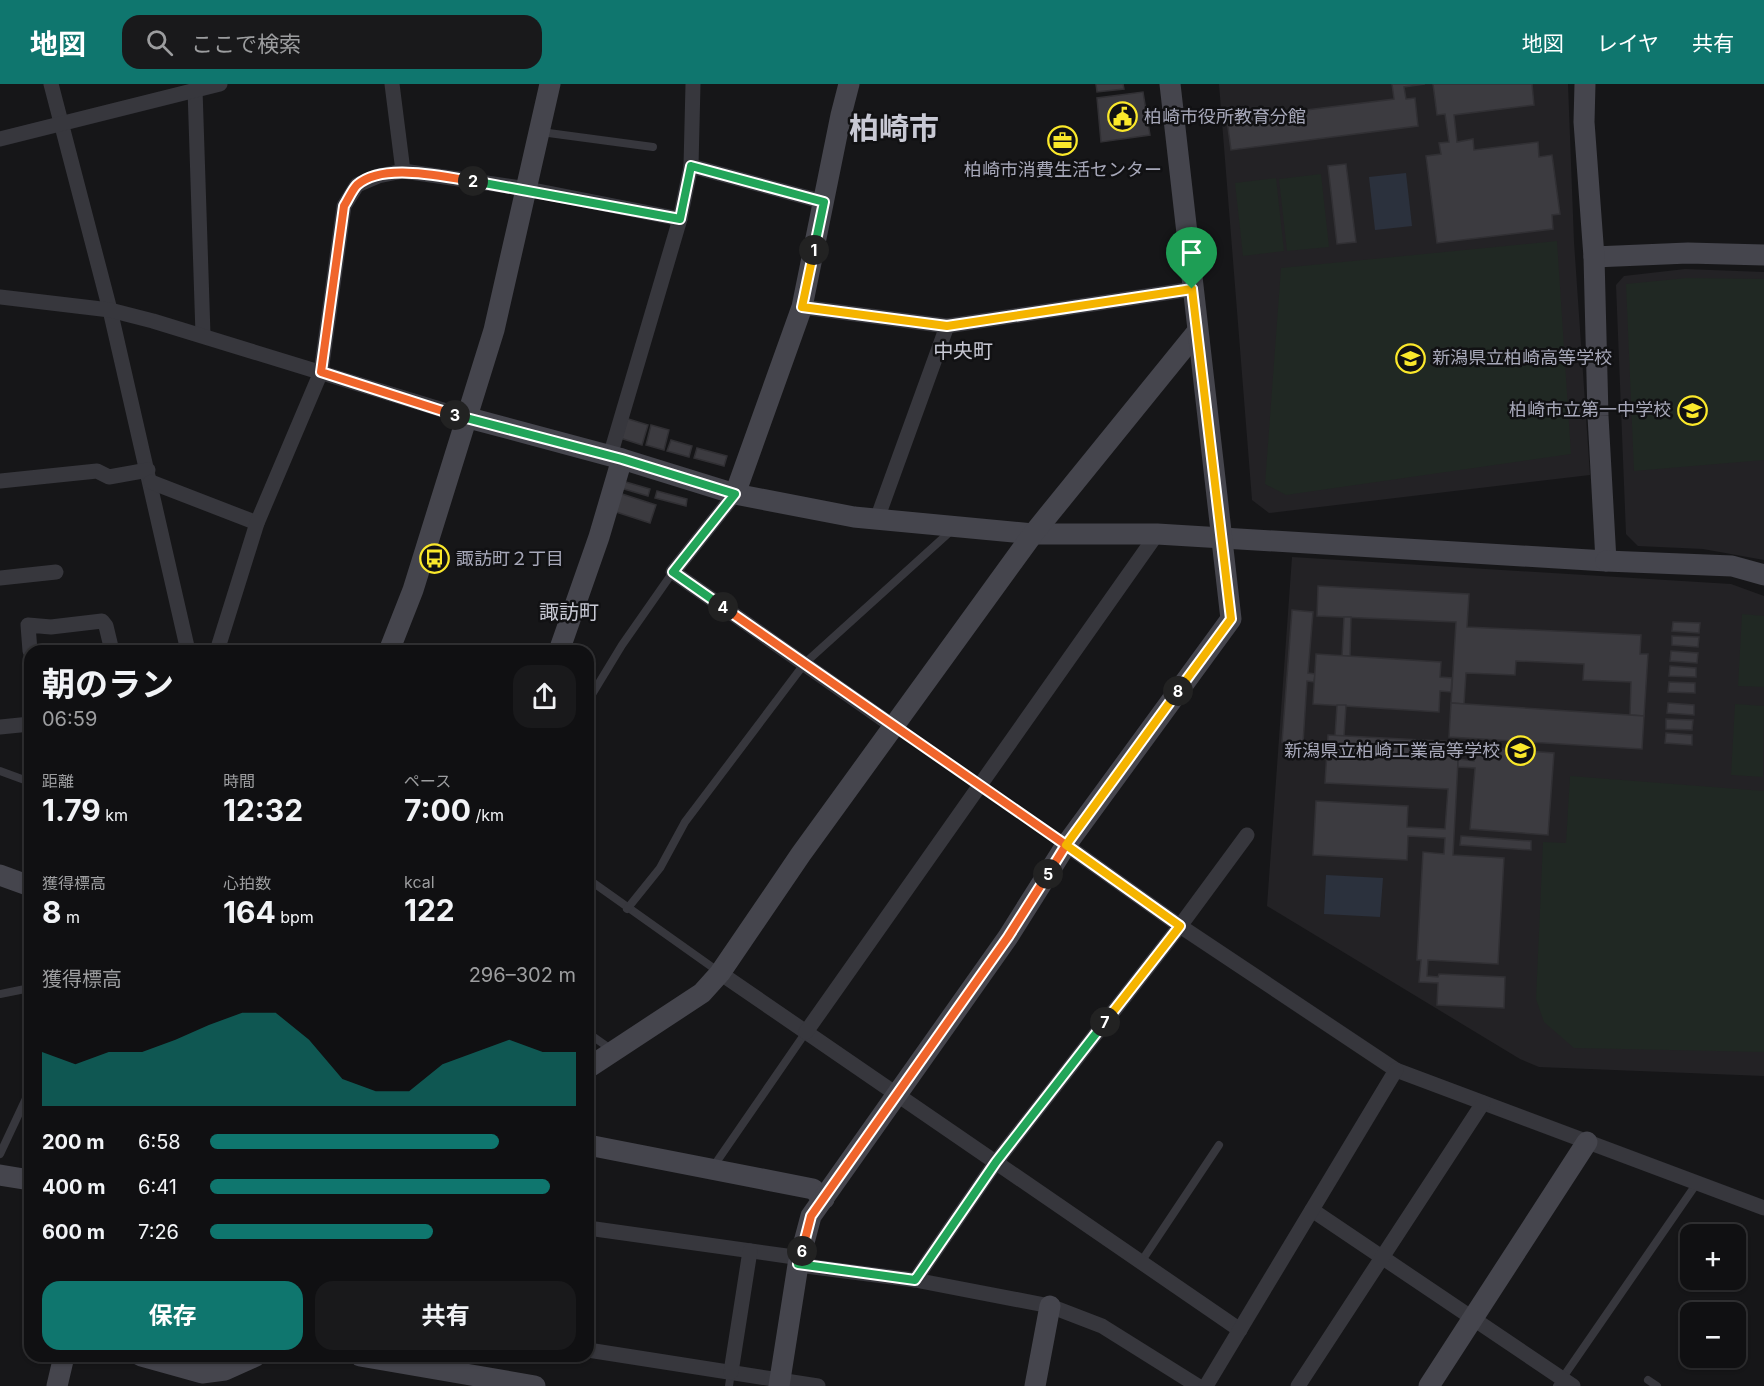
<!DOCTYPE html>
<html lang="ja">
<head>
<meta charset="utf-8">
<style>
	:root { --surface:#101012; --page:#19191b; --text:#f1f3f6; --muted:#9c9d9f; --line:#303032; --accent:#0f766e }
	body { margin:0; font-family:Inter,"Noto Sans JP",sans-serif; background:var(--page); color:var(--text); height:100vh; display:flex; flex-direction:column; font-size:22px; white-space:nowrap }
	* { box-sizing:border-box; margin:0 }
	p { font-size:20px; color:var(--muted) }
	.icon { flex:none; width:33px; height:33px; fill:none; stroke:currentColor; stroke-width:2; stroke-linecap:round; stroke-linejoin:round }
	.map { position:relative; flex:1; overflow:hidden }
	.details { position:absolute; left:24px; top:561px; width:570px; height:717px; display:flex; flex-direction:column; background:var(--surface); border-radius:18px; box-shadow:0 2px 4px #0004,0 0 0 2px var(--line) }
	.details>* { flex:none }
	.buttons { position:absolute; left:1680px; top:1140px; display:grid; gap:12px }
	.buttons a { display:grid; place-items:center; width:66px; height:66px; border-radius:12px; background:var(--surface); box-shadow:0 2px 4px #0004,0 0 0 2px var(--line); font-size:30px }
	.pin { position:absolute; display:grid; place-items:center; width:51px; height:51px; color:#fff; margin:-62px -26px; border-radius:50% 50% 50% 0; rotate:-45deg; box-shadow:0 0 6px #0007 }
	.pin .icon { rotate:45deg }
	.km { position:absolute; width:30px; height:30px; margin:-15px; border-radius:50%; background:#222; color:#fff; font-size:16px; line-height:30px; text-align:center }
	.round { display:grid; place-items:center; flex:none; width:63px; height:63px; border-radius:18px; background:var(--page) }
	.overview { display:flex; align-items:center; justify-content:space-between; height:102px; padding:0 18px }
	h1 { font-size:33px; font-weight:700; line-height:45px }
	.stats { display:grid; grid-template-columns:repeat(3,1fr); gap:9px; height:102px; padding:6px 18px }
	.stats div { display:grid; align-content:center }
	.stats b { font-size:30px; font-weight:700 }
	.stats small { font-size:16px; font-weight:400 }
	.stats p { font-size:16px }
	.chart { height:168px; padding:12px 18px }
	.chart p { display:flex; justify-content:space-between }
	.chart svg { width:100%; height:108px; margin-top:6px; fill:var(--accent); opacity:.7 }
	.primary-button { display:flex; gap:12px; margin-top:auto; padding:12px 18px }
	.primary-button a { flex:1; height:69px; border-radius:18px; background:var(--accent); color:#fff; font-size:24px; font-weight:700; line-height:69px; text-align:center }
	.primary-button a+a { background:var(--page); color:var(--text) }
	ul { padding:0 18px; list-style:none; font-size:20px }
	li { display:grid; grid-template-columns:96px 72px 1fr; align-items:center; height:45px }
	li i { height:15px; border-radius:8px; background:var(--accent) }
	header { display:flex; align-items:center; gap:36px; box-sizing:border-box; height:84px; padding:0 30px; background:var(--accent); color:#fff }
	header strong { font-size:28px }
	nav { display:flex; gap:33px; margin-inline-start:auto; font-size:21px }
	.search { width:420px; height:54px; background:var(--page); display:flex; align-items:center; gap:15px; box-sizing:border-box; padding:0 21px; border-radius:18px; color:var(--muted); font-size:22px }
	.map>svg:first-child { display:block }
	.built { fill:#232225 }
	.green { fill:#202823 }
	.water { fill:#2b313d }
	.building { fill:#3c3b40; stroke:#313034; stroke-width:1.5 }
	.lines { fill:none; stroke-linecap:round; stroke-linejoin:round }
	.lane { stroke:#37373d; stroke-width:8 }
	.street { stroke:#37373d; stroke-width:15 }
	.secondary { stroke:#45454d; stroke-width:21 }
	.split-1-casing { stroke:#fff; stroke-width:12 }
	.split-2-casing { stroke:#fff; stroke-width:12 }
	.split-3-casing { stroke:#fff; stroke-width:12 }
	.split-4-casing { stroke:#fff; stroke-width:12 }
	.split-5-casing { stroke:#fff; stroke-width:12 }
	.split-6-casing { stroke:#fff; stroke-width:12 }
	.split-7-casing { stroke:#fff; stroke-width:12 }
	.split-8-casing { stroke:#fff; stroke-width:12 }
	.split-9-casing { stroke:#fff; stroke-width:12 }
	.split-1 { stroke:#f5b400; stroke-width:8 }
	.split-2 { stroke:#22a559; stroke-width:8 }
	.split-3 { stroke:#f0652b; stroke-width:8 }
	.split-4 { stroke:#22a559; stroke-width:8 }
	.split-5 { stroke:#f0652b; stroke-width:8 }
	.split-6 { stroke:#f0652b; stroke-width:8 }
	.split-7 { stroke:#22a559; stroke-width:8 }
	.split-8 { stroke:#f5b400; stroke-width:8 }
	.split-9 { stroke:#f5b400; stroke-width:8 }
	.labels { text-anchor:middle; stroke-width:5; stroke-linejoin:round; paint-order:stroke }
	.poi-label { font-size:18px; fill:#a7a8b9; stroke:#111113; text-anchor:start }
	.neighbourhood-label { font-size:20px; fill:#c8c9d4; stroke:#111113 }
	.town-label { font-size:30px; font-weight:bold; fill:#c8c9d4; stroke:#111113 }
</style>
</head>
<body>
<header>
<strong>地図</strong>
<div class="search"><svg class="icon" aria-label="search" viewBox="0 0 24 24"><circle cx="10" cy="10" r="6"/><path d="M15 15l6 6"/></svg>ここで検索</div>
<nav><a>地図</a><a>レイヤ</a><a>共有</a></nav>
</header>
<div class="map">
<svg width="1764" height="1302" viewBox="0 0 1764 1302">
	<rect width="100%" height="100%" fill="#161618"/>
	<g class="built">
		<path d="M1219,0H1568L1574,158L1590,391L1269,429L1252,416Z"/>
		<path d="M1685,185L1764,188V476L1703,465L1638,462L1626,450L1616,201L1624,192Z"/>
		<path d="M1292,473L1731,500L1764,512V992L1539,983L1520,975L1267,822Z"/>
	</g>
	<g class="green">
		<path d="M1321,90L1329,163L1287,167L1279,95Z"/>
		<path d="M1276,94L1284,167L1243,172L1235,99Z"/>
		<path d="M1557,157L1571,370L1286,411L1265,400L1281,184Z"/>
		<path d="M1687,194L1764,195V376L1634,387L1626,200Z"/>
		<path d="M1742,530L1764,532V603L1738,602Z"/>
		<path d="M1735,620L1764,622L1763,693L1731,691Z"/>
		<path d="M1570,692L1764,707V968L1574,964L1544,938L1536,915L1543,758L1566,759Z"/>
	</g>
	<g class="water">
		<path d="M1406,89L1412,142L1375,146L1369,93Z"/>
		<path d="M1326,791L1383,794L1380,833L1324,830Z"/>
	</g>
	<g class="building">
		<path d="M1096,0H1123L1124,5L1097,8Z"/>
		<path d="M1392,0H1425L1404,3L1406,15L1415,14L1418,42L1231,66L1227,36L1394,15Z"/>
		<path d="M1433,0H1532L1534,21L1454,31L1457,58L1473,55L1474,66L1538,58L1539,73L1552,71L1560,130L1552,131L1553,145L1437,159L1426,72L1441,70L1439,59L1449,58L1445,30L1437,31Z"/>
		<path d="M1143,8L1150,51L1101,58L1097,14Z"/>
		<path d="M1346,80L1356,158L1337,160L1328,82Z"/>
		<path d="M625,334L648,341L642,361L620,354Z"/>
		<path d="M651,341L669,346L664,366L646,361Z"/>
		<path d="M671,356L692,362L689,373L667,367Z"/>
		<path d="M697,364L727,372L724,382L694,374Z"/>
		<path d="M619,396L650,405L648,412L617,403Z"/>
		<path d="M657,407L687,415L686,422L655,414Z"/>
		<path d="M616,408L656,421L650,439L610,426Z"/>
		<path d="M1318,502L1469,510L1467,543L1641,551L1640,570H1648L1644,632L1630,631L1631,598L1583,596L1584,580L1516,577L1515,591L1466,589L1464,620L1451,619L1456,538L1317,532Z"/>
		<path d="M1292,526L1313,528L1308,589L1315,590L1314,598L1307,597L1303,659L1282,658Z"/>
		<path d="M1344,533H1351L1350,572H1342Z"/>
		<path d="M1673,538L1700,539L1699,549L1672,547Z"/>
		<path d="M1672,552L1699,553L1698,563L1672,561Z"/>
		<path d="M1671,567L1698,569L1697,579L1670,577Z"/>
		<path d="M1316,570L1441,578L1440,593L1452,594L1451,608L1440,607L1439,628L1313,620Z"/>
		<path d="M1670,582L1696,584V593L1669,592Z"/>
		<path d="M1669,598L1695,599V609L1668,608Z"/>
		<path d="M1451,619L1644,632L1642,665L1449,653Z"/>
		<path d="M1668,619L1694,621V631L1667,629Z"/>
		<path d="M1337,621H1346L1344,652H1335Z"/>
		<path d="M1666,635L1693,636L1692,646L1666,645Z"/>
		<path d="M1666,649L1692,651V661L1665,659Z"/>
		<path d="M1328,651L1459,658L1453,771L1504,774L1498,880L1428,876L1427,892L1438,893L1439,890L1505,893L1504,924L1437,921L1438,899L1419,898L1421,876H1417L1423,768L1444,770L1445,754L1408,752L1407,776L1313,771L1316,717L1408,722L1407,743L1445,745L1448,705L1325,699Z"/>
		<path d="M1475,663L1554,669L1548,751L1470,745L1475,684L1458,683V675L1474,677Z"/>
		<path d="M1461,752L1531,757V766L1460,761Z"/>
	</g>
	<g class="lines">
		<g class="lane">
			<path d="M541,48L653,63"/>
			<path d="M588,617L622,561L673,488"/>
			<path d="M895,643L1065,760"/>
			<path d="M0,687L30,698"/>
			<path d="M588,795L719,888"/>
			<path d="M627,825L660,784L685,738L805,579L952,446"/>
			<path d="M0,910L30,904"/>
			<path d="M588,949L612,966"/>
			<path d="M0,1070L30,1006"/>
			<path d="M713,1083L806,948"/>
			<path d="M1141,1178L1219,1061"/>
			<path d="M1648,1296L1657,1302"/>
			<path d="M729,1302L731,1288"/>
			<path d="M1557,1302L1697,1099"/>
		</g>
		<g class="street">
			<path d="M51,0L110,226L188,567"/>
			<path d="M392,0L403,87"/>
			<path d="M195,5L203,251"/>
			<path d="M0,55L220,0"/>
			<path d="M691,82L693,0"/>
			<path d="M0,213L110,226L153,237L469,334"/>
			<path d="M802,223L947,242L1192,205"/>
			<path d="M610,372L680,135L691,82L824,118"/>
			<path d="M0,397L97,387L109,393L148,386"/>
			<path d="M151,398L257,439"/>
			<path d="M735,410L673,488L893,642"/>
			<path d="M877,435L947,242"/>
			<path d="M0,494L56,488"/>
			<path d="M30,567L28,541L51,543L102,537L106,542L112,567"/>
			<path d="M217,567L257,439L321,288L344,122L357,101L378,92L403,87L528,105L680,135"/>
			<path d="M0,643L30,640"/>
			<path d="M1066,761L1180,842L1396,986L1764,1124"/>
			<path d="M720,889L1240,1246"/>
			<path d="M806,948L1157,450"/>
			<path d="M1312,1126L1573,1302"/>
			<path d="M588,1144L801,1174"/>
			<path d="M798,1181L915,1196L1050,1222L1102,1242L1198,1302"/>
			<path d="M915,1196L996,1078L1180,842L1247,751"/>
			<path d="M588,1266L818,1302"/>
			<path d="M731,1288L750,1167"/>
			<path d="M1206,1302L1396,986"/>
			<path d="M1298,1302L1483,1019"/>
		</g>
		<g class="secondary">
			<path d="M1594,173L1688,169L1764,171"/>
			<path d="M469,334L622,375L735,410L854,433L1033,450H1157L1606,477L1598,332L1594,173L1584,38L1585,0"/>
			<path d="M735,410L802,223L841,31L849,0"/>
			<path d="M1606,477L1732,482L1764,491"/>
			<path d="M389,567L413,506L494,246L550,0"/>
			<path d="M559,567L599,453L622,375"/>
			<path d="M0,791L30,802"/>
			<path d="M588,984L702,909L720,889L801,770L1033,450L1196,249"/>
			<path d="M588,1061L813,1105L824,1115"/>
			<path d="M0,1091L30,1096"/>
			<path d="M141,1272L202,1289L225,1286L256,1272"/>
			<path d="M360,1272L535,1302"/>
			<path d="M57,1302L64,1272"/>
			<path d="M779,1302L798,1181L811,1132L1008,853L1066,761L1231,535L1170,0"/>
			<path d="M1035,1302L1050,1222"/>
			<path d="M1429,1302L1587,1058"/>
		</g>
	</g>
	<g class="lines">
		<defs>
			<path id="split-1" d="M814,166L802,223L947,242L1192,205"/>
			<path id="split-2" d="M473,97L680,135L691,82L824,118L814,166"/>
			<path id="split-3" d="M455,331L321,288L344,122C348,116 352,106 357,101C383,78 442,93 473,97"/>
			<path id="split-4" d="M455,331L622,375L735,410L673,488L723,523"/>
			<path id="split-5" d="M723,523L1066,761L1048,790"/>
			<path id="split-6" d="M802,1167L811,1132L1008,853L1048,790"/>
			<path id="split-7" d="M802,1167L798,1180L915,1196L996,1078L1105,938"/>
			<path id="split-8" d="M1105,938L1180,842L1066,761L1178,607"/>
			<path id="split-9" d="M1178,607L1231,535L1192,205"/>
		</defs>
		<use href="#split-1" class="split-1-casing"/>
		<use href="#split-2" class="split-2-casing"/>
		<use href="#split-3" class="split-3-casing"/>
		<use href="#split-4" class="split-4-casing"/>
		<use href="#split-5" class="split-5-casing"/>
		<use href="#split-6" class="split-6-casing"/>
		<use href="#split-7" class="split-7-casing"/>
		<use href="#split-8" class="split-8-casing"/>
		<use href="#split-9" class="split-9-casing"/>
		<use href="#split-1" class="split-1"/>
		<use href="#split-2" class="split-2"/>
		<use href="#split-3" class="split-3"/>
		<use href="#split-4" class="split-4"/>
		<use href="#split-5" class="split-5"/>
		<use href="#split-6" class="split-6"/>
		<use href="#split-7" class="split-7"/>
		<use href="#split-8" class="split-8"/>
		<use href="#split-9" class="split-9"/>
	</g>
	<defs>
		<symbol id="civic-ring" viewBox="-11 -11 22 22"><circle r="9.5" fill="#111113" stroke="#fae82b" stroke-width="1.5"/><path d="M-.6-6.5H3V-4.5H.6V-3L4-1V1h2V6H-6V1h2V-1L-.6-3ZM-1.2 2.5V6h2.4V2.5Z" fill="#fae82b"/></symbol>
		<symbol id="office-ring" viewBox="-11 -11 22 22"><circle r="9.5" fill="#111113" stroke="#fae82b" stroke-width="1.5"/><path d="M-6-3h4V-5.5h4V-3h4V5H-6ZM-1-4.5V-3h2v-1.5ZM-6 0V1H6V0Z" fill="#fae82b"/></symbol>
		<symbol id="school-ring" viewBox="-11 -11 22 22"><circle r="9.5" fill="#111113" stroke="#fae82b" stroke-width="1.5"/><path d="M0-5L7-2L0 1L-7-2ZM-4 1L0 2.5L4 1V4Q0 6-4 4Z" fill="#fae82b"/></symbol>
		<symbol id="bus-ring" viewBox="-11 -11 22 22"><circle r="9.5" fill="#111113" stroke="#fae82b" stroke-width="1.5"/><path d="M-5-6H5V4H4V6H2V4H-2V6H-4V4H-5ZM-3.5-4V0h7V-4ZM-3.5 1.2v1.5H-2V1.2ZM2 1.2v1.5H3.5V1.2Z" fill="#fae82b"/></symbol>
	</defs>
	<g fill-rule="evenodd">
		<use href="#civic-ring" x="1106" y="16" width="33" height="33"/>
		<use href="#office-ring" x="1046" y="40" width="33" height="33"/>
		<use href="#school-ring" x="1394" y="258" width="33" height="33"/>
		<use href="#school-ring" x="1676" y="310" width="33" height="33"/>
		<use href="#bus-ring" x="418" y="458" width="33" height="33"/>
		<use href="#school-ring" x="1504" y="650" width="33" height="33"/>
	</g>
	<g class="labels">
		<g class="poi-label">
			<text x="1144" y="39">柏崎市役所教育分館</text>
			<text x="1063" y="92" text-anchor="middle">柏崎市消費生活センター</text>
			<text x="1432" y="280">新潟県立柏崎高等学校</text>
			<text x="1671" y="332" text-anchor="end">柏崎市立第一中学校</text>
			<text x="456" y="481">諏訪町２丁目</text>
			<text x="1500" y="673" text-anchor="end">新潟県立柏崎工業高等学校</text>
		</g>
		<g class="neighbourhood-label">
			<text x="963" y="274">中央町</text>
			<text x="569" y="535">諏訪町</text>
		</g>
		<g class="town-label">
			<text x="894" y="55">柏崎市</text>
		</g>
	</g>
</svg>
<div class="buttons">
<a>+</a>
<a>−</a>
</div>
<div class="pin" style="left:1192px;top:205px;background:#1e9e55"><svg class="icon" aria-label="arrive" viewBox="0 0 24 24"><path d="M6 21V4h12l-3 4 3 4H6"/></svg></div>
<b class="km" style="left:814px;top:166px">1</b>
<b class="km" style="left:473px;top:97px">2</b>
<b class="km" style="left:455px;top:331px">3</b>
<b class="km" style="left:723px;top:523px">4</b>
<b class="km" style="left:1048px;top:790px">5</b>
<b class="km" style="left:802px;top:1167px">6</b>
<b class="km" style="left:1105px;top:938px">7</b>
<b class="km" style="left:1178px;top:607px">8</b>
<section class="details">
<div class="overview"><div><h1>朝のラン</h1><p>06:59</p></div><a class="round"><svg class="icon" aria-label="share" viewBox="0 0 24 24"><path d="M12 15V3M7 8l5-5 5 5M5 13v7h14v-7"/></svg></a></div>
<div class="stats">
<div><p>距離</p><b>1.79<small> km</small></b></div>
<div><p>時間</p><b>12:32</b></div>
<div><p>ペース</p><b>7:00<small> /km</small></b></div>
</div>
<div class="stats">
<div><p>獲得標高</p><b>8<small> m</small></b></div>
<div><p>心拍数</p><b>164<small> bpm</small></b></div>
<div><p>kcal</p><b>122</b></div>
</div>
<div class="chart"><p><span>獲得標高</span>296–302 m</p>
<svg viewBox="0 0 160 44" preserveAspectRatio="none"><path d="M0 44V22L10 27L20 22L30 22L40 17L50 11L60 6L70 6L80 17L90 33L100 38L110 38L120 27L130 22L140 17L150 22L160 22V44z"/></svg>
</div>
<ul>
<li><b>200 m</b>6:58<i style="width:79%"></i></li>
<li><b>400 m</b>6:41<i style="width:93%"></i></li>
<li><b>600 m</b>7:26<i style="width:61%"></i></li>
</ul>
<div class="primary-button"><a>保存</a><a>共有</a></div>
</section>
</div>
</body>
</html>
